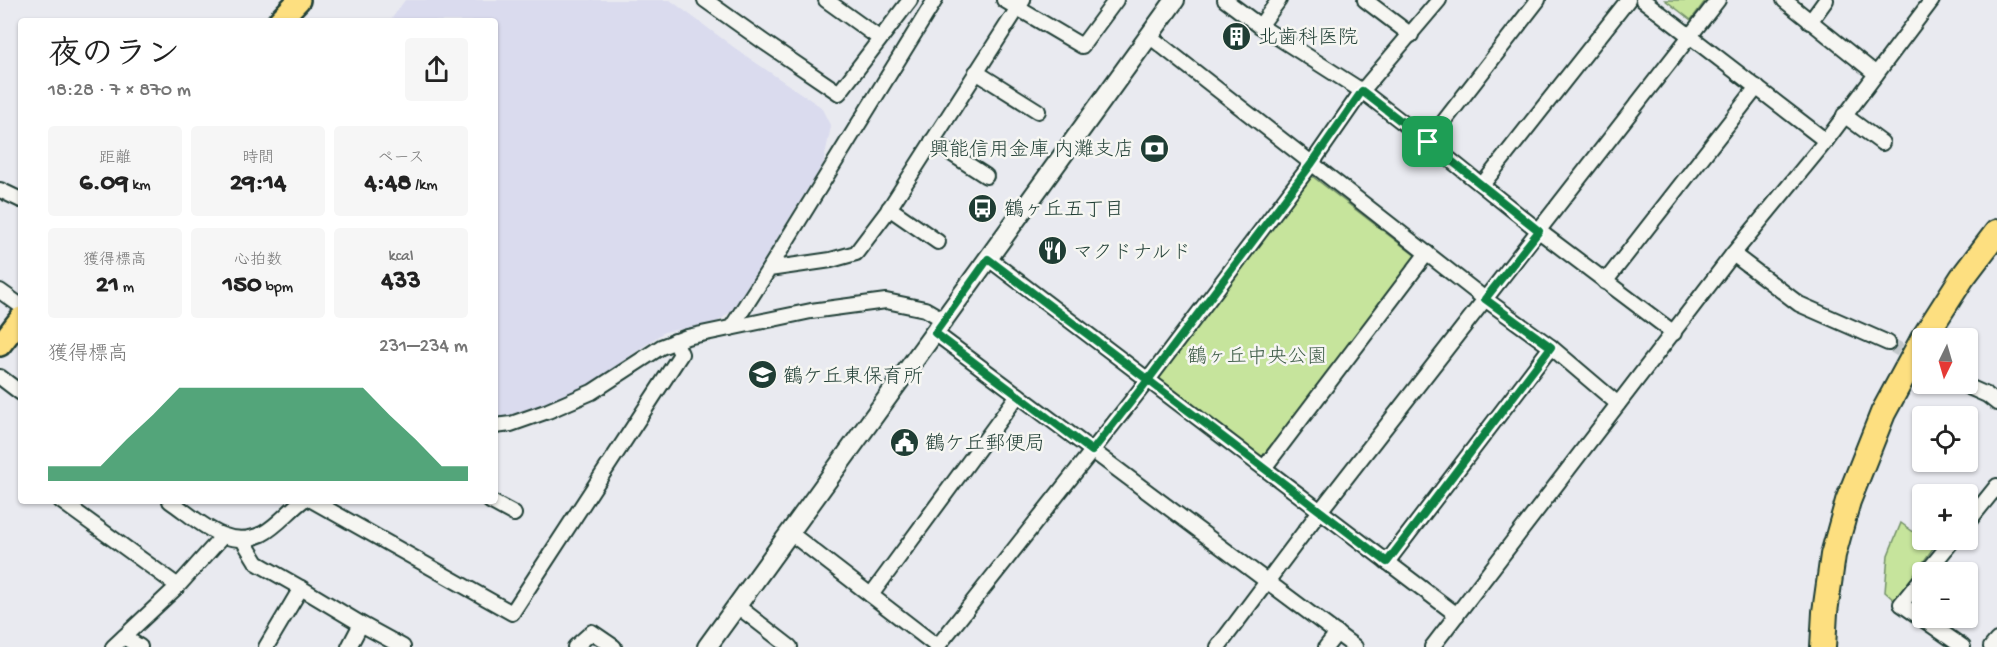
<!DOCTYPE html>
<html lang="ja">
<head>
<meta charset="utf-8">
<style>
	:root { --surface:#fff; --page:#f6f6f6; --text:#222; --muted:#767676; --accent:#0b8043 }
	body { margin:0; font-family:"Gochi Hand","Klee One",sans-serif; background:var(--page); color:var(--text); height:100vh; display:flex; flex-direction:column; font-size:22px; white-space:nowrap }
	* { box-sizing:border-box; margin:0 }
	p { font-size:20px; color:var(--muted) }
	.icon { flex:none; width:33px; height:33px; fill:none; stroke:currentColor; stroke-width:2; stroke-linecap:round; stroke-linejoin:round }
	.map { position:relative; flex:1; overflow:hidden }
	.details { position:absolute; left:18px; top:18px; width:480px; height:486px; display:flex; flex-direction:column; background:var(--surface); border-radius:6px; box-shadow:0 2px 4px #0004 }
	.details>* { flex:none }
	.needle { width:39px; rotate:185deg }
	.buttons { position:absolute; left:1912px; top:328px; display:grid; gap:12px }
	.buttons a { display:grid; place-items:center; width:66px; height:66px; border-radius:6px; background:var(--surface); box-shadow:0 2px 4px #0004; font-size:30px }
	.pin { position:absolute; display:grid; place-items:center; width:51px; height:51px; color:#fff; margin:-26px; border-radius:12px; box-shadow:0 3px 9px #0006 }
	.round { display:grid; place-items:center; flex:none; width:63px; height:63px; border-radius:6px; background:var(--page) }
	.overview { display:flex; align-items:center; justify-content:space-between; height:102px; padding:0 30px }
	h1 { font-size:33px; font-weight:700; line-height:45px }
	.stats { display:grid; grid-template-columns:repeat(3,1fr); gap:9px; height:102px; padding:6px 30px }
	.stats div { display:grid; align-content:center; border-radius:6px; background:var(--page); text-align:center }
	.stats b { font-size:26px; font-weight:700 }
	.stats small { font-size:16px; font-weight:400 }
	.stats p { font-size:16px }
	.chart { height:168px; padding:12px 30px }
	.chart p { display:flex; justify-content:space-between }
	.chart svg { width:100%; height:108px; margin-top:6px; fill:var(--accent); opacity:.7 }
	.map>svg:first-child { display:block }
	.built { fill:#dadbee }
	.green { fill:#c6e49c; stroke:#729068; stroke-width:1.5 }
	.lines { fill:none; stroke-linecap:round; stroke-linejoin:round }
	.street-tunnel { stroke:#c1c7ca; stroke-width:14; stroke-dasharray:14 7; stroke-linecap:butt }
	.street-casing { stroke:#1f3d34; stroke-width:18 }
	.secondary-casing { stroke:#1f3d34; stroke-width:22 }
	.primary-casing { stroke:#1f3d34; stroke-width:26 }
	.highway-casing { stroke:#1f3d34; stroke-width:28 }
	.street { stroke:#f6f6f2; stroke-width:14 }
	.secondary { stroke:#f6f6f2; stroke-width:18 }
	.primary { stroke:#fddf80; stroke-width:21 }
	.highway { stroke:#fddf80; stroke-width:24 }
	.route-casing { stroke:#fff; stroke-width:12 }
	.route { stroke:#0b8043; stroke-width:8 }
	.labels { text-anchor:middle; stroke-width:5; stroke-linejoin:round; paint-order:stroke }
	.poi-label { font-size:20px; fill:#1f3d34; stroke:#f6f6f2; text-anchor:start }
	.park-label { font-size:20px; fill:#405e49; stroke:#f6f6f2 }
</style>
</head>
<body>
<div class="map">
<svg width="1997" height="647" viewBox="0 0 1997 647">
	<rect width="100%" height="100%" fill="#e9eaf0"/>
	<filter id="ink" filterUnits="userSpaceOnUse"><feTurbulence type="fractalNoise" baseFrequency=".0167" numOctaves="2"/><feDisplacementMap in="SourceGraphic" scale="12" xChannelSelector="R" yChannelSelector="G"/><feConvolveMatrix kernelMatrix="1 2 1 2 8 2 1 2 1" color-interpolation-filters="sRGB"/></filter>
	<g filter="url(#ink)">
		<path class="built" d="M405,0H670L743,54L821,107L831,127L823,164L733,310L716,323L664,332L585,388L509,423L495,425V21H390Z"/>
		<g class="green">
			<path d="M1665,0H1706L1691,20Z"/>
			<path d="M1312,176L1417,257L1262,457L1157,377Z"/>
			<path d="M1901,523L1934,547L1895,601L1885,592L1888,555Z"/>
		</g>
		<g class="lines">
			<path class="street-tunnel" d="M1888,343L1919,361"/>
			<defs>
				<g id="street">
					<path d="M705,0L764,42L839,93L910,0"/>
					<path d="M826,0L879,38"/>
					<path d="M1004,0L1082,46L1116,0"/>
					<path d="M1225,0L1260,26L1362,91L1428,142L1539,231L1674,333"/>
					<path d="M1365,0L1411,35"/>
					<path d="M1643,0L1826,141"/>
					<path d="M1784,0L1876,74"/>
					<path d="M1810,22L1826,0"/>
					<path d="M1260,26L1279,0"/>
					<path d="M1148,35L1485,299L1551,347L1618,404"/>
					<path d="M976,72L1038,111"/>
					<path d="M1844,115L1882,143"/>
					<path d="M932,141L986,176"/>
					<path d="M1428,142L1538,0"/>
					<path d="M1482,185L1628,0"/>
					<path d="M0,190L21,200"/>
					<path d="M889,208L938,242"/>
					<path d="M1733,254L1799,304L1888,343"/>
					<path d="M989,259L1457,615"/>
					<path d="M769,269L935,0"/>
					<path d="M1605,282L1757,87"/>
					<path d="M0,291L21,306"/>
					<path d="M731,328L769,269L831,260L856,253L887,212L1023,0"/>
					<path d="M935,333L1355,647"/>
					<path d="M0,377L21,393"/>
					<path d="M1962,384L1987,395L1997,403"/>
					<path d="M495,426L511,424L548,411L592,392L661,347L687,337L811,311L886,301L925,309L944,320"/>
					<path d="M1264,468L1427,253"/>
					<path d="M61,501L178,586"/>
					<path d="M170,501C198,520 226,551 262,534C276,527 289,511 302,501"/>
					<path d="M313,501L512,613L681,354L675,341"/>
					<path d="M490,501L514,514"/>
					<path d="M1968,522L1997,486"/>
					<path d="M789,532L938,647"/>
					<path d="M243,540L257,563L301,588L266,647"/>
					<path d="M1387,562L1551,347"/>
					<path d="M1926,573L1953,540"/>
					<path d="M1923,577L1901,604L1963,647"/>
					<path d="M301,588L361,624L403,647"/>
					<path d="M871,595L1018,395"/>
					<path d="M736,605L790,647"/>
					<path d="M124,637L140,647"/>
					<path d="M113,647L178,586L222,537"/>
					<path d="M349,647L361,624"/>
					<path d="M575,647L592,632L614,647"/>
					<path d="M937,647L1148,380L1312,163L1362,91L1439,0"/>
					<path d="M1218,647L1320,511L1718,0"/>
					<path d="M1326,647L1337,633"/>
					<path d="M1432,647L1733,254L1825,142L1932,0"/>
					<path d="M1991,647L1997,640"/>
				</g>
				<path id="secondary" d="M707,647L1175,0"/>
				<g id="primary">
					<path d="M279,21L299,0"/>
					<path d="M0,345L21,318"/>
				</g>
				<g id="highway">
					<path d="M1923,339L1962,278L1997,232"/>
					<path d="M1823,647L1825,612L1833,555L1848,501L1883,413L1923,339"/>
				</g>
			</defs>
			<use href="#street" class="street-casing"/>
			<use href="#secondary" class="secondary-casing"/>
			<use href="#primary" class="primary-casing"/>
			<use href="#highway" class="highway-casing"/>
			<use href="#street" class="street"/>
			<use href="#secondary" class="secondary"/>
			<use href="#primary" class="primary"/>
			<use href="#highway" class="highway"/>
		</g>
	</g>
	<g class="lines" filter="url(#ink)">
		<defs>
			<path id="route" d="M1428,142L1362,91L1312,163L1148,380L988,259L935,333L1092,451L1148,380L1387,562L1551,347L1485,299L1539,231L1428,142"/>
		</defs>
		<use href="#route" class="route-casing"/>
		<use href="#route" class="route"/>
	</g>
	<defs>
		<symbol id="building-disc" viewBox="-11 -11 22 22"><circle r="9.5" fill="#1f3d34" stroke="#f6f6f2"/><path d="M-4-6H4V6H1V3H-1V6H-4ZM-2.5-4.3h1.7v1.8h-1.7ZM.8-4.3h1.7v1.8H.8ZM-2.5-1h1.7V.8h-1.7ZM.8-1h1.7V.8H.8Z" fill="#fff"/></symbol>
		<symbol id="bank-disc" viewBox="-11 -11 22 22"><circle r="9.5" fill="#1f3d34" stroke="#f6f6f2"/><path d="M-6-4H6V4H-6ZM0-2.3a2.3 2.3 0 1 0 0 4.6a2.3 2.3 0 1 0 0-4.6Z" fill="#fff"/></symbol>
		<symbol id="bus-disc" viewBox="-11 -11 22 22"><circle r="9.5" fill="#1f3d34" stroke="#f6f6f2"/><path d="M-5-6H5V4H4V6H2V4H-2V6H-4V4H-5ZM-3.5-4V0h7V-4ZM-3.5 1.2v1.5H-2V1.2ZM2 1.2v1.5H3.5V1.2Z" fill="#fff"/></symbol>
		<symbol id="restaurant-disc" viewBox="-11 -11 22 22"><circle r="9.5" fill="#1f3d34" stroke="#f6f6f2"/><path d="M-5-6h1v4h1v-4h1v4h1v-4h1v5L-1.5 .5V6h-2V.5L-5-1ZM5-6V6H3V1.5H1.5Q1.5-4 5-6Z" fill="#fff"/></symbol>
		<symbol id="school-disc" viewBox="-11 -11 22 22"><circle r="9.5" fill="#1f3d34" stroke="#f6f6f2"/><path d="M0-5L7-2L0 1L-7-2ZM-4 1L0 2.5L4 1V4Q0 6-4 4Z" fill="#fff"/></symbol>
		<symbol id="civic-disc" viewBox="-11 -11 22 22"><circle r="9.5" fill="#1f3d34" stroke="#f6f6f2"/><path d="M-.6-6.5H3V-4.5H.6V-3L4-1V1h2V6H-6V1h2V-1L-.6-3ZM-1.2 2.5V6h2.4V2.5Z" fill="#fff"/></symbol>
	</defs>
	<g fill-rule="evenodd">
		<use href="#building-disc" x="1220" y="20" width="33" height="33"/>
		<use href="#bank-disc" x="1138" y="132" width="33" height="33"/>
		<use href="#bus-disc" x="966" y="192" width="33" height="33"/>
		<use href="#restaurant-disc" x="1036" y="234" width="33" height="33"/>
		<use href="#school-disc" x="746" y="358" width="33" height="33"/>
		<use href="#civic-disc" x="888" y="426" width="33" height="33"/>
	</g>
	<g class="labels">
		<g class="poi-label">
			<text x="1258" y="43">北歯科医院</text>
			<text x="1134" y="155" text-anchor="end">興能信用金庫 内灘支店</text>
			<text x="1004" y="215">鶴ヶ丘五丁目</text>
			<text x="1073" y="258">マクドナルド</text>
			<text x="783" y="382">鶴ケ丘東保育所</text>
			<text x="925" y="449">鶴ケ丘郵便局</text>
		</g>
		<g class="park-label">
			<text x="1257" y="362">鶴ヶ丘中央公園</text>
		</g>
	</g>
</svg>
<div class="buttons">
<a><svg class="needle" viewBox="-14 -14 28 28"><path d="M0-13l5 13h-10z" fill="#e53935"/><path d="M0 13l5-13h-10z" fill="#767676"/></svg></a>
<a><svg class="icon" aria-label="locate" viewBox="0 0 24 24"><circle cx="12" cy="12" r="6"/><path d="M12 2v4M12 18v4M2 12h4M18 12h4"/></svg></a>
<a>+</a>
<a>−</a>
</div>
<div class="pin" style="left:1428px;top:142px;background:#1e9e55"><svg class="icon" aria-label="arrive" viewBox="0 0 24 24"><path d="M6 21V4h12l-3 4 3 4H6"/></svg></div>
<section class="details">
<div class="overview"><div><h1>夜のラン</h1><p>18:28 · 7 × 870 m</p></div><a class="round"><svg class="icon" aria-label="share" viewBox="0 0 24 24"><path d="M12 15V3M7 8l5-5 5 5M5 13v7h14v-7"/></svg></a></div>
<div class="stats">
<div><p>距離</p><b>6.09<small> km</small></b></div>
<div><p>時間</p><b>29:14</b></div>
<div><p>ペース</p><b>4:48<small> /km</small></b></div>
</div>
<div class="stats">
<div><p>獲得標高</p><b>21<small> m</small></b></div>
<div><p>心拍数</p><b>150<small> bpm</small></b></div>
<div><p>kcal</p><b>433</b></div>
</div>
<div class="chart"><p><span>獲得標高</span>231–234 m</p>
<svg viewBox="0 0 160 44" preserveAspectRatio="none"><path d="M0 44V38L10 38L20 38L30 27L40 17L50 6L60 6L70 6L80 6L90 6L100 6L110 6L120 6L130 17L140 27L150 38L160 38V44z"/></svg>
</div>
</section>
</div>
</body>
</html>
